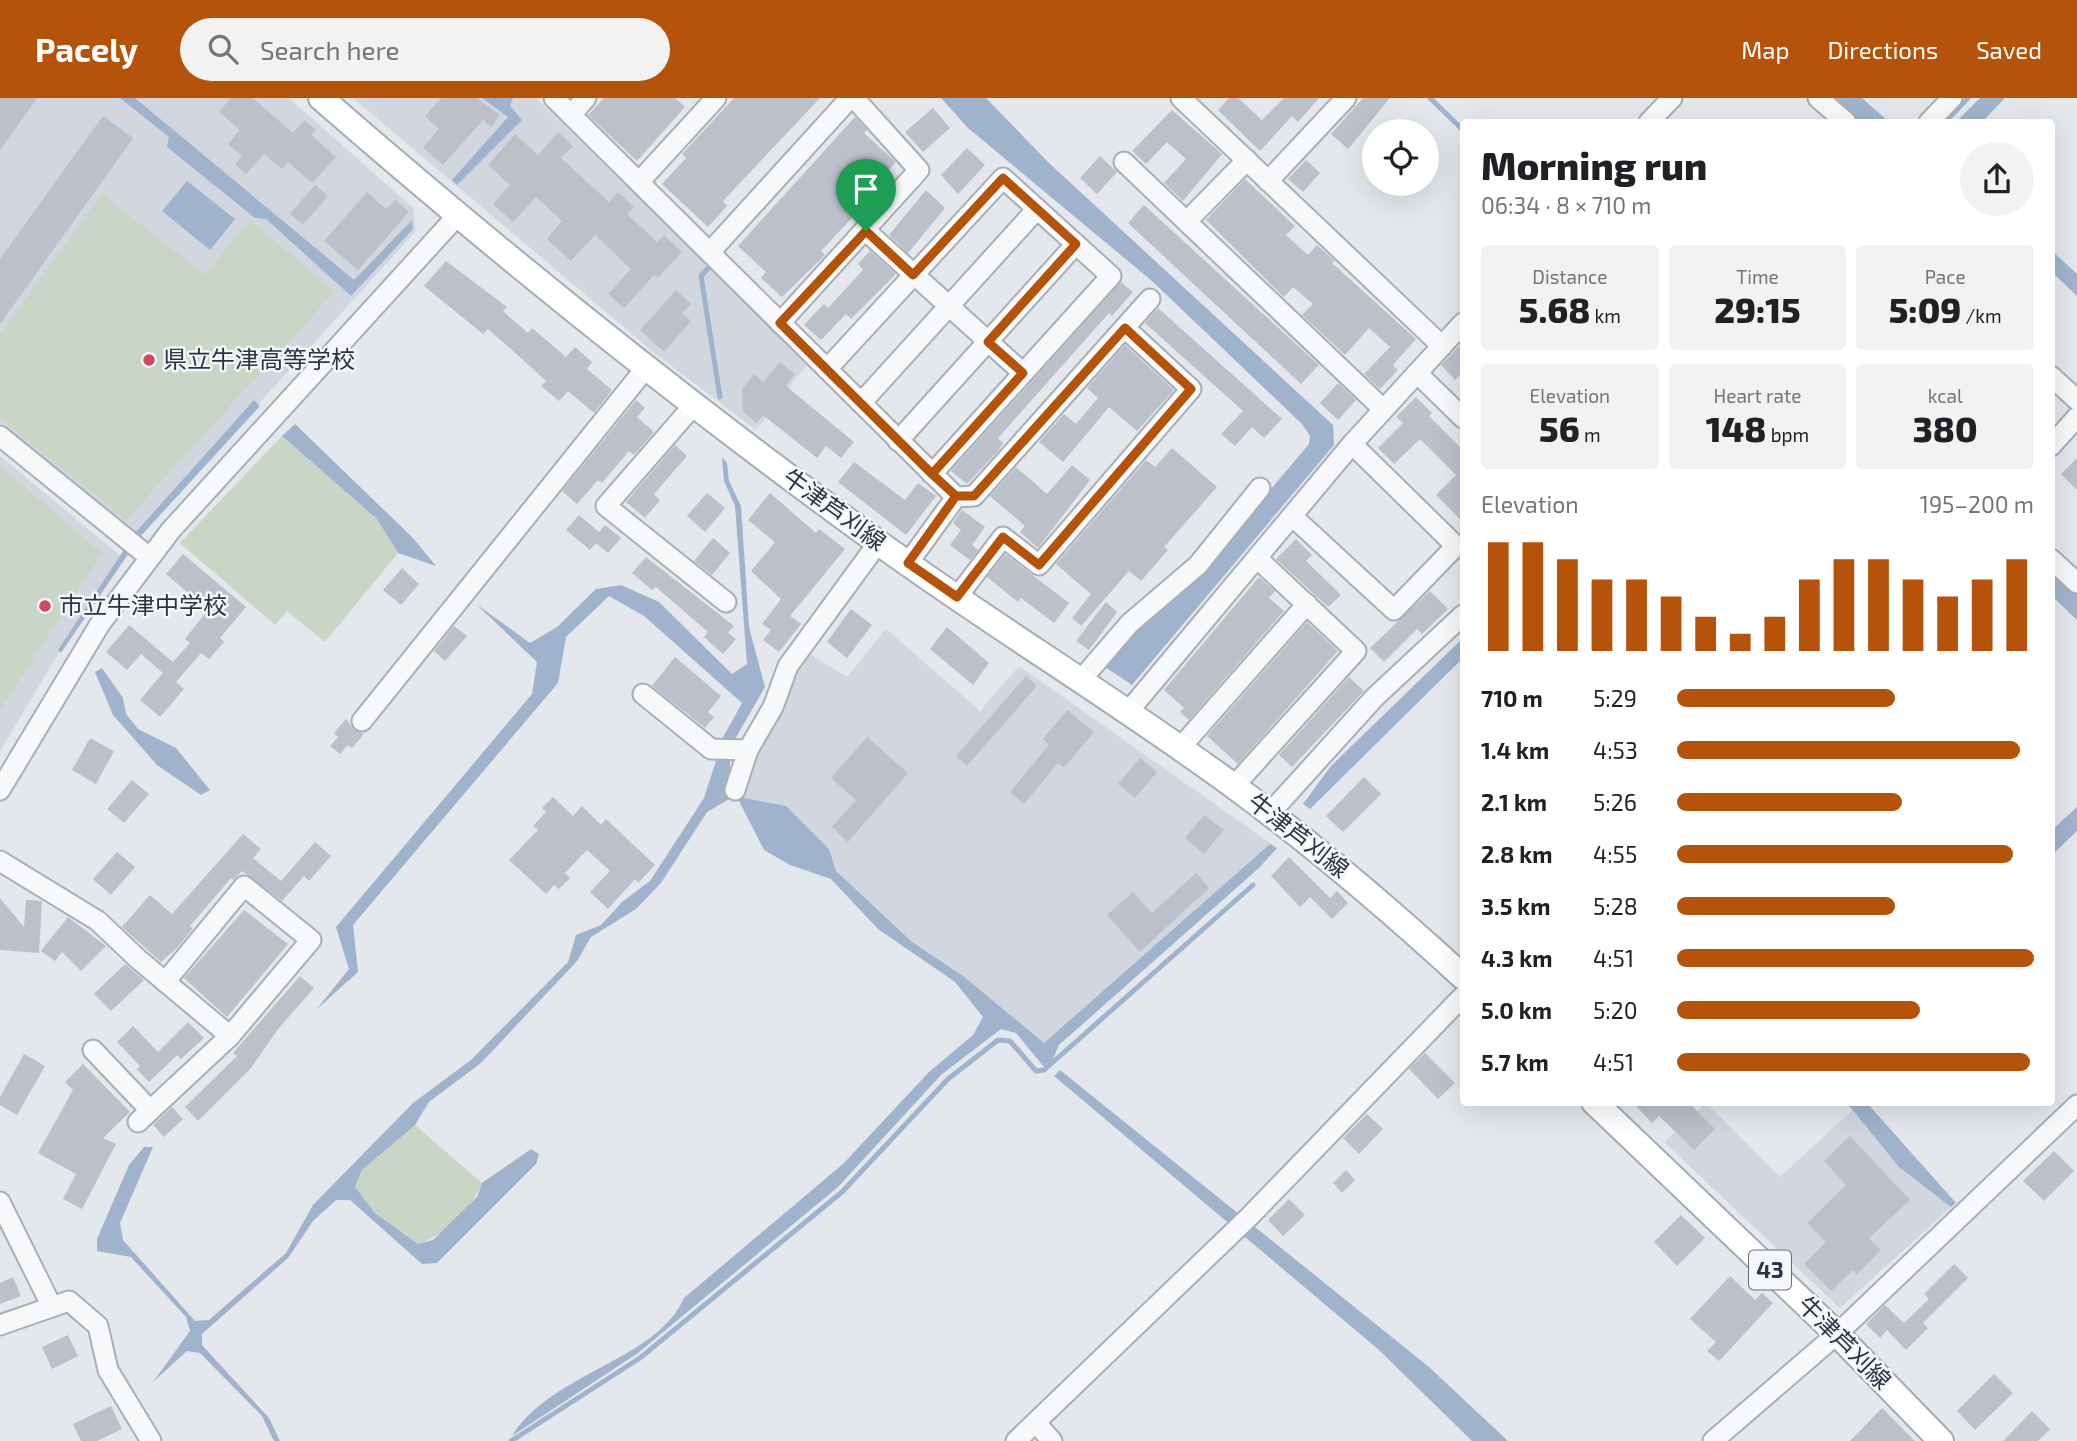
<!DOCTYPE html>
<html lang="en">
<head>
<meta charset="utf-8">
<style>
	:root { --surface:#fff; --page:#f2f2f2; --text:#202124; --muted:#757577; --accent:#b45309 }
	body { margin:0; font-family:"Exo 2","Noto Sans JP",sans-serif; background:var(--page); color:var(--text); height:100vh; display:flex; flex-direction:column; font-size:26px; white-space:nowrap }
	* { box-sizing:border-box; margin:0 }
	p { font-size:23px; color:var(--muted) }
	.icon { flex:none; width:38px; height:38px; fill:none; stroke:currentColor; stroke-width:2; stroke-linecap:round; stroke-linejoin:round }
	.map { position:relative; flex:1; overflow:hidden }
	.side { position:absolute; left:1460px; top:21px; width:595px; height:987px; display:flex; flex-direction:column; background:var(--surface); border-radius:7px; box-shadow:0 7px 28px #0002 }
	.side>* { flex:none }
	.tools { position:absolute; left:1362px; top:21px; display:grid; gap:14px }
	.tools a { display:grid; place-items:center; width:77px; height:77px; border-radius:50%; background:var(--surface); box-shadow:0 7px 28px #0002; font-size:35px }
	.pin { position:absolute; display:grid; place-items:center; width:60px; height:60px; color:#fff; margin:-72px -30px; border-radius:50% 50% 50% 0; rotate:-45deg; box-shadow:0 0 7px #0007 }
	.pin .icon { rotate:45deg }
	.round { display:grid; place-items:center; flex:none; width:74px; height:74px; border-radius:37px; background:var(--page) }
	.overview { display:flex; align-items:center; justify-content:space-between; height:119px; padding:0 21px }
	h1 { font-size:38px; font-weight:800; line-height:52px }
	.metrics { display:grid; grid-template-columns:repeat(3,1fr); gap:10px; height:119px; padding:7px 21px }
	.metrics div { display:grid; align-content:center; border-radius:7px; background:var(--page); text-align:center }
	.metrics b { font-size:35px; font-weight:800 }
	.metrics small { font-size:19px; font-weight:400 }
	.metrics p { font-size:19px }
	.chart { height:196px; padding:14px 21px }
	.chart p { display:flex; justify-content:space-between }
	.chart svg { width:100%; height:126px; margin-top:7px; stroke:var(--accent); stroke-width:6 }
	ul { padding:0 21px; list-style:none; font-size:23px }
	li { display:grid; grid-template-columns:112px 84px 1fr; align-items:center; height:52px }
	li i { height:18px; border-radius:9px; background:var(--accent) }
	header { display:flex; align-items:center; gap:42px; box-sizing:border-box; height:98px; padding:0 35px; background:var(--accent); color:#fff }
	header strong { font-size:33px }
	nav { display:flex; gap:38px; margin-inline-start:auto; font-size:24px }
	.search { width:490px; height:63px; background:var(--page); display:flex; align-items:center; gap:18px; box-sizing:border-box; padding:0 24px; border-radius:38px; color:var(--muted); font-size:26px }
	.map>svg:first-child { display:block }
	.built { fill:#d2d6de }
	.green { fill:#c9d6c5 }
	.water { fill:#9fb4cc }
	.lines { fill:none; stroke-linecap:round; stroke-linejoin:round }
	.stream { stroke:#9fb4cc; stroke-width:5 }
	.building { fill:#bbc0ca }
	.minor-casing { stroke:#a9aeb7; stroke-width:23 }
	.major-casing { stroke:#a3abb8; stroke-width:28 }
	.minor { stroke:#f7f8fa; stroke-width:19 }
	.major { stroke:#fff; stroke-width:24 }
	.route-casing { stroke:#fff; stroke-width:14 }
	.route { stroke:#b45309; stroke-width:9 }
	.poi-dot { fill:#d1495b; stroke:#f4f6f9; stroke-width:2.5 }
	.labels { text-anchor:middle; stroke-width:5; stroke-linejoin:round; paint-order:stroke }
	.shield { fill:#f4f6f9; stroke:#676e7b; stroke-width:2 }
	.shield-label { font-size:23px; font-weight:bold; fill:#2b3445 }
	.poi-label { font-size:24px; fill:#2b3445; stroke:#f4f6f9; text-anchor:start }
	.street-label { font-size:24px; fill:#2b3445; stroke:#f4f6f9 }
</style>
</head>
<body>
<header>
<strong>Pacely</strong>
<div class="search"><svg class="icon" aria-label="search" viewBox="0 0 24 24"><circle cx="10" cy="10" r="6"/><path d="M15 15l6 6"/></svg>Search here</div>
<nav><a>Map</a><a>Directions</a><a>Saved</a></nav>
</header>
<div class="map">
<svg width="2077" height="1343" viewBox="0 0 2077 1343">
	<rect width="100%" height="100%" fill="#e4e7ec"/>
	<g class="built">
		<path d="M0,0H289L413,110L416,133L138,438L0,326Z"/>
		<path d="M353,0H536L808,265L756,332L652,253Z"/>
		<path d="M0,358L123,460L58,556L0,653Z"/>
		<path d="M886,531L980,613L1019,568L1277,750L1043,953L732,696L739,646L794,546L847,579Z"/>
		<path d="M1706,1005L1780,1079L1858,1007L1951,1109L1840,1210L1664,1044Z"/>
	</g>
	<g class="green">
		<path d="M102,96L205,177L250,121L334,194L126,422L0,320V236Z"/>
		<path d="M282,338L377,421L398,455L325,544L287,513L275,527L180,445Z"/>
		<path d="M0,368L102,455L0,612Z"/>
		<path d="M415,1027L482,1085C473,1109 443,1139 418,1146L375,1115L355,1089L362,1072Z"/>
	</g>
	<g class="water">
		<path d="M120,0H135L354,182L412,122L413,131L351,198L266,121L255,120L167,49L169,39Z"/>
		<path d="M482,0H513L510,8L522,22L457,87L452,82L508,19Z"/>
		<path d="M941,0H986L1049,65L1333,327L1334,347L1132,587L1102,567L1134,530L1203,472L1309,346L1310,338L1302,326L1152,183L968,30Z"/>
		<path d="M1831,0H1862L1889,24H1858Z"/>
		<path d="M1980,0H2005L1982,24H1956Z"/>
		<path d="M187,83L235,121L210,152L162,113Z"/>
		<path d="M2051,152L2077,176V198L2051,173Z"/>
		<path d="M254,302L260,308L139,440L61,555L58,552L135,435Z"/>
		<path d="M295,326L413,440L436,468L398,455L377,421L282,338Z"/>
		<path d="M722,359L727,365L729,383L741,408L749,529L765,589L735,641H722L742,605L644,518L609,498L566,539L558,585L353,827L358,874L316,912L349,871L336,829L532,596L537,564L476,506L530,545L557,529L596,491L621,487L659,504L732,576L747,566L735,408L724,383Z"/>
		<path d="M2051,471L2077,496V522L2051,497Z"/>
		<path d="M1463,540V560L1310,711L1303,706L1331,668Z"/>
		<path d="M102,570L123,600L126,616L138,631L176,650L210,692L201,697L157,667L113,617L95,574Z"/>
		<path d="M730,661V693L739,699L786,708L829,751L836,773L912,844L963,878L1044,945L1270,746L1277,750L1260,769L1059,947L1053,961L1044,969L1016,935L1001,931L941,977L838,1089L638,1255L512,1338C552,1274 656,1263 684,1200L844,1065L928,975L973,937L983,919L955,884L878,831L831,781L790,767L764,752L739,703L731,700L707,714L661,785L636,811L591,839L577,863L481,965L429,1004L415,1027L362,1072L355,1089L375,1115L418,1146L433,1142L477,1099L482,1085L531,1051L539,1056L536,1066L437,1165L422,1166L350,1102H336L313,1123L288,1160L202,1236V1247L269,1320L280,1343H274L262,1318L200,1255L187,1253L153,1284L190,1233L186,1219L131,1159L97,1153V1141L129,1067L144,1049H153L120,1125L123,1142L195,1223L209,1222L286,1155L313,1107L413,1005L471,962L568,864L576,837L601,827L622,804L650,783L704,700L716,663Z"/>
		<path d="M2077,709V733L2051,758V733Z"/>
		<path d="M1060,972L1429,1269L1508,1343H1472L1379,1252L1054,978Z"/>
		<path d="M1847,1005H1867L1956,1105L1951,1109L1899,1069Z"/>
	</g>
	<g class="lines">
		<g class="stream">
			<path d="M1430,0L1463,32"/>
			<path d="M1945,24L1968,0"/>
			<path d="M714,164L701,178L720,299"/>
			<path d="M511,1343L640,1260L842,1094L948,981L998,942L1010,943L1036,973L1044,972L1253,787"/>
		</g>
	</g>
	<g class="building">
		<path d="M0,0H37L0,52Z"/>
		<path d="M231,0H253L293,35L304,22L316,32L311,37L336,59L312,85L288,64L282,71L264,56L246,76L235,66L242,58L228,46L240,32L219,14Z"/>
		<path d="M441,0H477L500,17L491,29L483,22L443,67L423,50L439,31L425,18Z"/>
		<path d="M604,0H675L685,9L637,63L588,17Z"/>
		<path d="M734,0H820L723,103L727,108L708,129L662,86L686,60L682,56Z"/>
		<path d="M1229,0H1238L1262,22L1284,0H1319L1298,24L1292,18L1260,53L1218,12Z"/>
		<path d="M1363,0H1390L1348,51L1331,36Z"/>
		<path d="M933,10L950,30L923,54L905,34Z"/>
		<path d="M1172,12L1222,56L1183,103L1164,85L1186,61L1167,44L1146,66L1132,53Z"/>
		<path d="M103,18L133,40L0,226V161Z"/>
		<path d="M855,19L867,32L864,35L896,64L870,93L874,96L821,153L825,157L782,199L761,180L766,174L738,148Z"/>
		<path d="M558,34L573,48L561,60L609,104L618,94L634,109L627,116L657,144L664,137L682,154L658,180L654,177L624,210L608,196L631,171L595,137L571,163L547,141L562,123L536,99L513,124L493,106L510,87L488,67L515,36L538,57Z"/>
		<path d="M967,50L985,67L958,96L941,77Z"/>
		<path d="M1100,58L1117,74L1097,96L1080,80Z"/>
		<path d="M1306,62L1320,75L1303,94L1288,81Z"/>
		<path d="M1245,81L1295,128L1286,137L1308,157L1317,147L1335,163L1332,165L1416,241L1393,267L1398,272L1380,291L1364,276L1390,249L1369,230L1345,257L1302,217L1313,206L1293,189L1284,199L1206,122Z"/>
		<path d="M315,87L328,98L303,127L290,116Z"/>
		<path d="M926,92L945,110L908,155L889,137Z"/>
		<path d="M367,94L386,111L395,102L409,114L358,172L324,143Z"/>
		<path d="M1144,107L1319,267L1301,286L1128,125Z"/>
		<path d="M870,153L896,176L851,221L846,216L821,242L804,227L824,206L828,210L863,172L858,166Z"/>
		<path d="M446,163L507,209L503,213L528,235L532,230L566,259L575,249L592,264L587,271L612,292L594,315L568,293L559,303L541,288L546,283L512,252L488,231L483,236L424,188Z"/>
		<path d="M1121,184L1133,194L1112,218L1109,215L998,340L1003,345L998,353L967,386L951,373Z"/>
		<path d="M676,192L691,206L682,215L691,223L664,254L640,232Z"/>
		<path d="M1158,210L1282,321L1264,340L1252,329L1235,348L1221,336L1243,313L1145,225Z"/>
		<path d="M1463,244V274L1455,282L1441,267Z"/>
		<path d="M1125,247L1174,292L1137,333L1109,309L1063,364L1039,344L1064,316L1076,326L1098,300L1087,290Z"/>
		<path d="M780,264L795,276L786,288L854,344L841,360L826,348L817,360L763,317L757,325L743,314L742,291L754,276L763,284Z"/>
		<path d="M1338,285L1356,302L1338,322L1320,305Z"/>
		<path d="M1416,299L1432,315L1429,318L1463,352V424L1436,397L1456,377L1420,341L1394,366L1378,350L1403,325L1396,319Z"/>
		<path d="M636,302L645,310L637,319L654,334L634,357L629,353L602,385L598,382L577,406L562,393Z"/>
		<path d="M675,347L687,358L654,396L660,402L645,420L626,404Z"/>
		<path d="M1172,350L1217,389L1164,449L1168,452L1141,483L1129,473L1081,528L1072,520L1091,496L1056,466L1146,362L1155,369Z"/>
		<path d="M2077,360V392L2061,376Z"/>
		<path d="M854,364L905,402L918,385L936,398L906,437L838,384Z"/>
		<path d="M1072,367L1090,382L1038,450L1020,434L1025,428L990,398L1016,369L1047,396Z"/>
		<path d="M707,395L725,410L705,434L687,418Z"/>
		<path d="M770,395L816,435L819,431L845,451L790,518L801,526L779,554L763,542L771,532L762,526L781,501L751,473L775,444L748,422Z"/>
		<path d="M962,412L985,429L972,447L978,452L970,462L950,447L961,432L953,425Z"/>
		<path d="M579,417L599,434L605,427L621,440L608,455L596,445L590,452L566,432Z"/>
		<path d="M713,440L730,455L712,477L694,463Z"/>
		<path d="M1296,441L1312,457L1306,463L1341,497L1328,509L1276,461Z"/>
		<path d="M183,456L246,509L220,540L224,544L209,561L201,555L176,584L184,591L160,619L140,602L163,575L141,556L127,572L106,554L129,527L173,564L190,545L185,541L208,512L166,476Z"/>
		<path d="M1005,456L1069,505L1054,525L1021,500L1018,504L987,479Z"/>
		<path d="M646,459L734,528L728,535L736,541L723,556L704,539L708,534L656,489L652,492L632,475Z"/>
		<path d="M402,470L419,486L401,507L383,492Z"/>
		<path d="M1259,479L1275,493L1269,500L1284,513L1189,622L1180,614L1184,610L1164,592Z"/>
		<path d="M1430,493L1448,511L1422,536L1417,531L1384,564L1370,550Z"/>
		<path d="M1106,504L1117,514L1089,552L1076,543Z"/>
		<path d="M851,511L872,527L847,560L827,544Z"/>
		<path d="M1307,524L1338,553L1238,666L1207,638Z"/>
		<path d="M454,528L467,538L445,563L434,553Z"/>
		<path d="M947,529L989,565L973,587L930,551Z"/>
		<path d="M675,559L721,598L708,614L714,619L705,630L652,588Z"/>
		<path d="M1026,578L1037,588L967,668L956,658Z"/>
		<path d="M1349,579L1364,593L1292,669L1279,657Z"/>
		<path d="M1067,612L1094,634L1064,670L1058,665L1024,706L1010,694L1049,647L1043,641Z"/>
		<path d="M346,621L354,632L364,636L352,650L348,647L340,656L330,648L338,639L334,635Z"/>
		<path d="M867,639L908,675L848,744L832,729L856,702L831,680Z"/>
		<path d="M90,640L114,653L96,686L72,672Z"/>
		<path d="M1140,660L1157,674L1135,700L1118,686Z"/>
		<path d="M1364,679L1381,696L1343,734L1326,718Z"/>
		<path d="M132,682L149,696L124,725L107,711Z"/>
		<path d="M553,699L573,718L582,708L601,727L606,721L655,767L638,785L635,781L608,811L590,794L610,773L587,752L565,775L570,780L559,791L554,787L546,796L509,762L538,732L533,728L546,714L542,710Z"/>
		<path d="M1204,717L1224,732L1204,756L1185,740Z"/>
		<path d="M243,736L261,751L253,760L281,783L315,744L331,758L309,783L304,778L282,803L242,773L233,782L231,780L190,828L193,830L177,850L161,864L122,829L150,797L172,816Z"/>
		<path d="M117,754L135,769L111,797L93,781Z"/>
		<path d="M1289,759L1330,800L1337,793L1348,805L1332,821L1310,799L1300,809L1271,778Z"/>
		<path d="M1196,775L1209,790L1140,854L1107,817L1133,794L1152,815Z"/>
		<path d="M0,800L24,829L26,802L42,803L39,855L0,852Z"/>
		<path d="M244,812L288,846L227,919L184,880Z"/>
		<path d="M68,819L106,848L81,873L62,854L55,863L41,853Z"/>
		<path d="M125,866L144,882L111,913L94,896Z"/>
		<path d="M300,878L314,890L278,931L251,970L198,1023L185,1009L237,958L233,955Z"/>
		<path d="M188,924L204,940L181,961L177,957L149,984L137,971L140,968L117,944L133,928L158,954Z"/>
		<path d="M1425,955L1455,985L1438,1001L1409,971Z"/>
		<path d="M24,956L45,968L17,1017L0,1007V999Z"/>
		<path d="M83,966L130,1014L103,1040L116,1046L82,1111L63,1101L76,1076L38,1055L73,992L65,984Z"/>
		<path d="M1632,1004H1688L1715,1031L1694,1052L1659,1018L1652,1025Z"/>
		<path d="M172,1009L183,1021L164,1039L153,1027Z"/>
		<path d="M1367,1016L1383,1031L1359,1056L1343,1040Z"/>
		<path d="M1850,1038L1910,1102L1869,1140L1881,1152L1857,1176L1853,1172L1831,1193L1804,1166L1826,1144L1807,1125L1846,1087L1824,1063Z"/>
		<path d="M2054,1053L2074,1073L2044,1103L2023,1083Z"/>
		<path d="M1346,1072L1355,1082L1342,1095L1333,1085Z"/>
		<path d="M1289,1101L1305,1117L1283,1138L1268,1122Z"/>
		<path d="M1681,1117L1705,1140L1677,1168L1654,1144Z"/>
		<path d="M1954,1166L1968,1180L1923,1225L1928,1230L1906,1252L1887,1232L1880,1240L1866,1226L1885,1207L1904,1225L1929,1201L1924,1196Z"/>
		<path d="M1730,1178L1755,1202L1762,1195L1773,1205L1719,1263L1707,1253L1716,1244L1690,1221Z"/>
		<path d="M13,1179L21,1198L0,1206V1185Z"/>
		<path d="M68,1237L78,1258L52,1271L42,1249Z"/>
		<path d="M1994,1276L2013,1295L1975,1332L1957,1313Z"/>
		<path d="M111,1308L122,1331L97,1343H81L73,1326Z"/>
		<path d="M1882,1310L1915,1343H1850Z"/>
		<path d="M2032,1313L2050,1331L2038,1343H2003Z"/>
	</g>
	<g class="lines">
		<defs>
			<g id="minor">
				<path d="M554,0L956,399"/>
				<path d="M1181,0L1442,248"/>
				<path d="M1818,0L1846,24"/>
				<path d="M571,17L586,0"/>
				<path d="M1649,24L1672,0"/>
				<path d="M1929,24L1952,0"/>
				<path d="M1124,64L1383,311"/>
				<path d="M1268,83L1346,0"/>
				<path d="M639,84L716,0"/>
				<path d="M1187,123L1247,62"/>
				<path d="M866,133L1023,275"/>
				<path d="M710,154L850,0"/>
				<path d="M780,225L919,72L854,0"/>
				<path d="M827,271L1003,80L1111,178L932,376"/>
				<path d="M1417,275L1463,320"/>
				<path d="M2051,278L2077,302"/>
				<path d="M861,305L1037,111"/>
				<path d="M693,308L606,408L726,504"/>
				<path d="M0,338L149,459"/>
				<path d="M898,343L1076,146"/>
				<path d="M2051,348L2077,319"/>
				<path d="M1292,418L1394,512L1456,448L1352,346"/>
				<path d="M2051,461L2077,485"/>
				<path d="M908,465L956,399L974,398L1150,201"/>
				<path d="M957,499L1003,439L1039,467L1191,291L1125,230"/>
				<path d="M1080,583L1130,525L1198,467L1260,390"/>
				<path d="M643,596L711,651L748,652"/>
				<path d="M1127,615L1352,346L1463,225"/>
				<path d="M362,623L645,271"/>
				<path d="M1180,650L1307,506"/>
				<path d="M1234,688L1356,553L1257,460"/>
				<path d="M0,692L100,526L171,432L457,118"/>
				<path d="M735,692L748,652L773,609L788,568L878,445"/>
				<path d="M1270,715L1375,599L1463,517"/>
				<path d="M0,763L98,823L138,861L230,938"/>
				<path d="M93,952L150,1012"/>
				<path d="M138,1024L230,938L311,842L244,788L165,884"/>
				<path d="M0,1104L52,1209"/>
				<path d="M0,1227L69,1203L98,1228L108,1272L151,1343"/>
				<path d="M1036,1325L1052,1343"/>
				<path d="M1016,1343L1249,1119L1463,898"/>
				<path d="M1713,1343L1837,1236L2077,1007"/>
			</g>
			<g id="major">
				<path d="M321,0C500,156 684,304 876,443C993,528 1118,603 1235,689C1315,748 1390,812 1463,879"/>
				<path d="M1594,1004L1837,1236L1941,1343"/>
			</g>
		</defs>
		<use href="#minor" class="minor-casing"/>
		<use href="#major" class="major-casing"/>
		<use href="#minor" class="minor"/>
		<use href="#major" class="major"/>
	</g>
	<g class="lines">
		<defs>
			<path id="route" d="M866,133L780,225L932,376L956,398L908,465L957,499L1003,439L1039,467L1191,291L1125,230L974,398H956L932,376L1023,275L988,244L1076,146L1003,80L913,177L866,133"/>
		</defs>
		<use href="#route" class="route-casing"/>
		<use href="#route" class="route"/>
	</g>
	<g class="poi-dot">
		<circle cx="149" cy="262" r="7"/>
		<circle cx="45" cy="508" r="7"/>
	</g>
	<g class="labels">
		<rect class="shield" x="1749" y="1152.5" width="42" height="39" rx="5"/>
		<g class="shield-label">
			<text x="1770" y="1180">43</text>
		</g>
		<g class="poi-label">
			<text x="163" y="270">県立牛津高等学校</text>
			<text x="59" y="516">市立牛津中学校</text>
		</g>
		<g class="street-label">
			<text transform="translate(834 412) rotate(36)" y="8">牛津芦刈線</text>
			<text transform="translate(1298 738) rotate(38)" y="8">牛津芦刈線</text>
			<text transform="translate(1844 1245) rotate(45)" y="8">牛津芦刈線</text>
		</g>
	</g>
</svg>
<div class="tools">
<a><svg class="icon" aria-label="locate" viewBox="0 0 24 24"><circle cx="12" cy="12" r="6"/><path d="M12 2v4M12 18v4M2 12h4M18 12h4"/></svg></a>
</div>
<div class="pin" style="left:866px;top:133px;background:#1e9e55"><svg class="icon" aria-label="arrive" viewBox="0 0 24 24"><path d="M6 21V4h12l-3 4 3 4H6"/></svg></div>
<section class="side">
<div class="overview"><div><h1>Morning run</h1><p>06:34 · 8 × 710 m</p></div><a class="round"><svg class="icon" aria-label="share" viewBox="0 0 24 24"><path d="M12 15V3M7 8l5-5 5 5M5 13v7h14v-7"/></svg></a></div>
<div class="metrics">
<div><p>Distance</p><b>5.68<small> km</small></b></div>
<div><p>Time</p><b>29:15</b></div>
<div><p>Pace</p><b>5:09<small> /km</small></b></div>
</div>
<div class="metrics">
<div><p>Elevation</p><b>56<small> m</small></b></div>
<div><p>Heart rate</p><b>148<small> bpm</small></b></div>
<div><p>kcal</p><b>380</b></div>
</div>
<div class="chart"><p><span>Elevation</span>195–200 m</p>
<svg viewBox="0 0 160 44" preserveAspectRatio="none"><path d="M5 44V6M15 44V6M25 44V12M35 44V19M45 44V19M55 44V25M65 44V32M75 44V38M85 44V32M95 44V19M105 44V12M115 44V12M125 44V19M135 44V25M145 44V19M155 44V12"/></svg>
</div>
<ul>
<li><b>710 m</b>5:29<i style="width:61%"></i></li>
<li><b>1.4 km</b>4:53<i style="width:96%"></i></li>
<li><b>2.1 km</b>5:26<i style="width:63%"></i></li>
<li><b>2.8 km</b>4:55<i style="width:94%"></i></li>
<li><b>3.5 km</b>5:28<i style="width:61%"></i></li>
<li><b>4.3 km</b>4:51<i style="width:100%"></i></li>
<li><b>5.0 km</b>5:20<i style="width:68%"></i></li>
<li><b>5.7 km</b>4:51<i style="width:99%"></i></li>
</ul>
</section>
</div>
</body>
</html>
